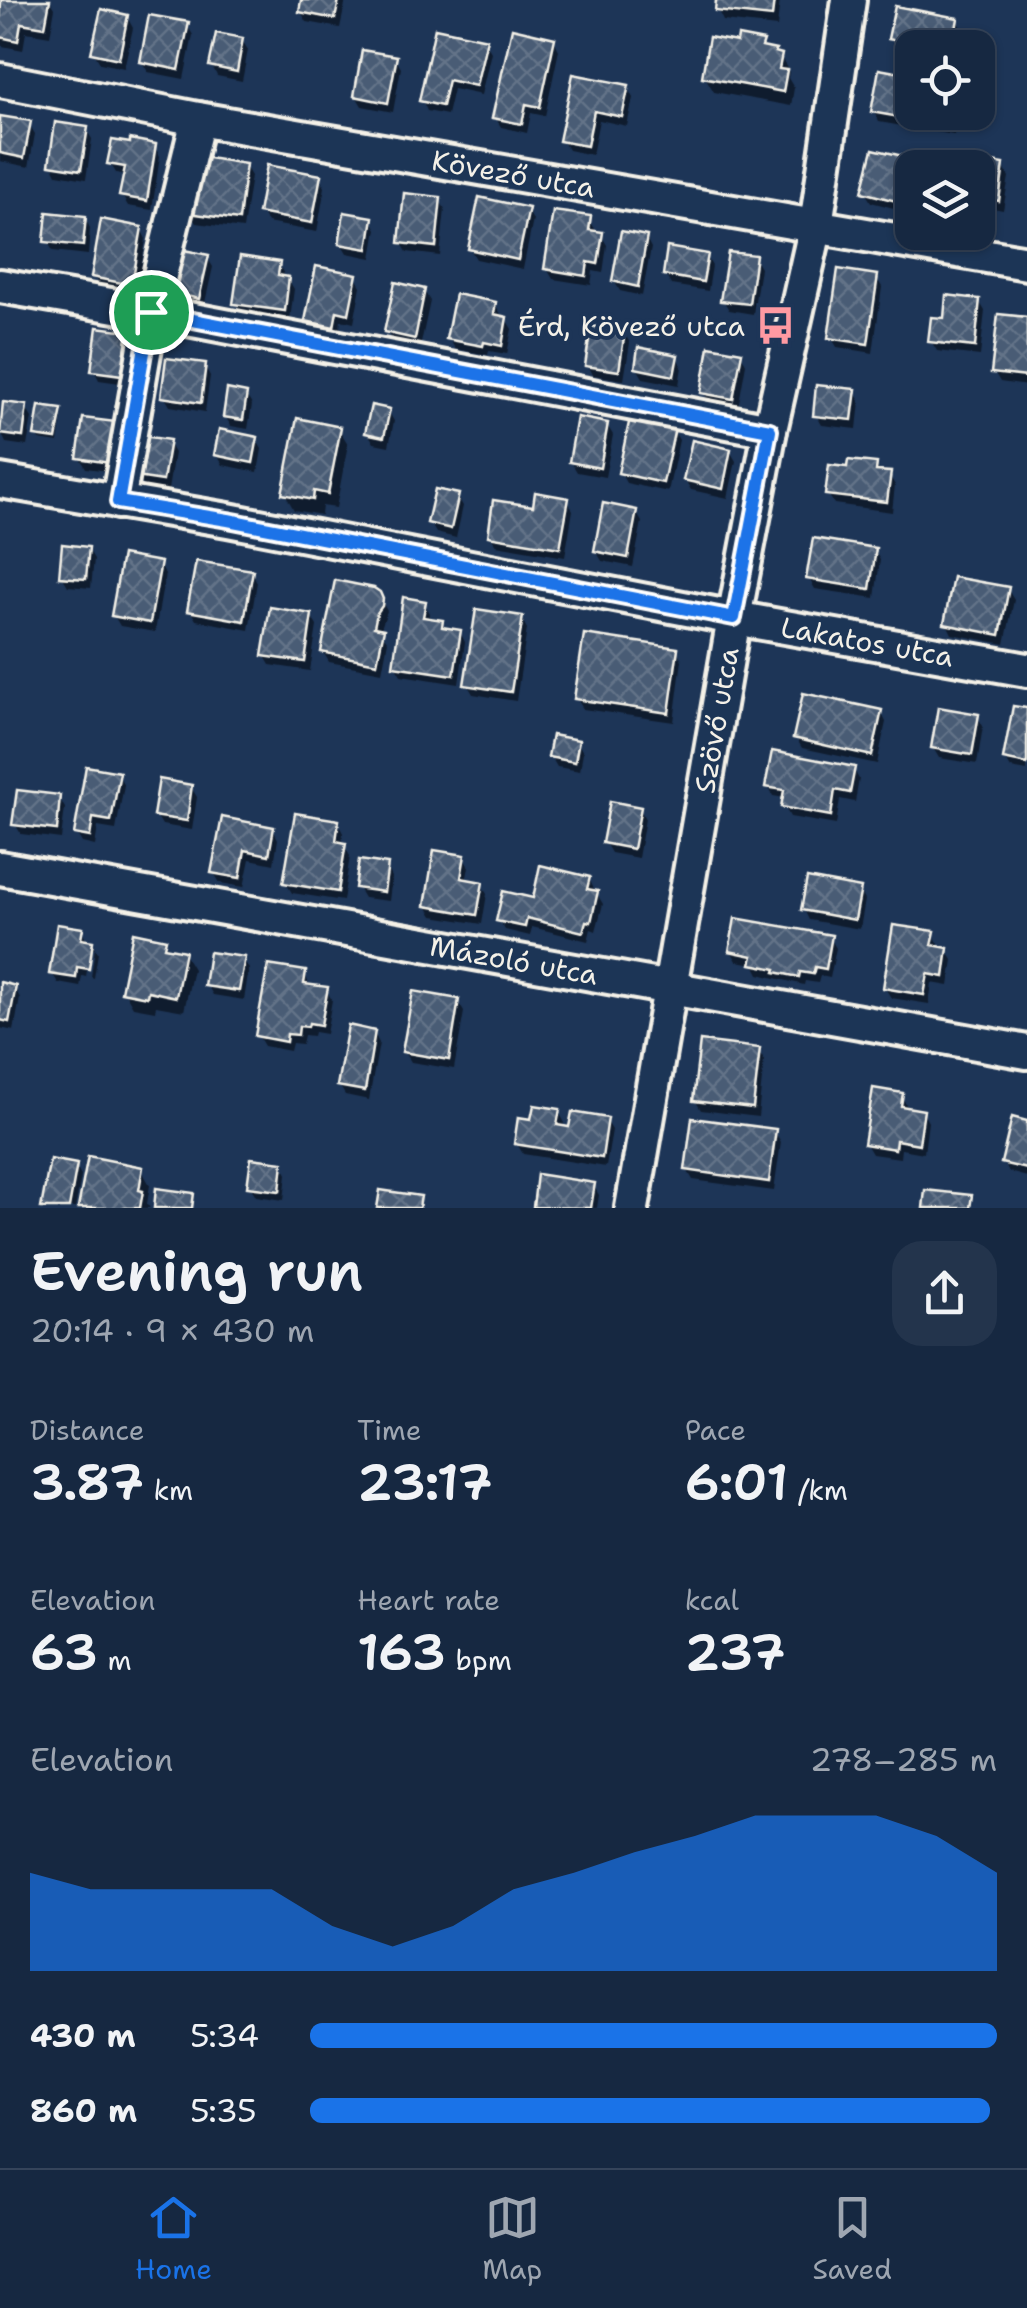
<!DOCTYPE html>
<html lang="en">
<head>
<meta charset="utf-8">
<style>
	:root { --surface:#162841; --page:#23344c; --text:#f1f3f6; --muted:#9ea6b1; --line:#35445a; --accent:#1a73e8 }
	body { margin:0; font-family:"Shantell Sans",sans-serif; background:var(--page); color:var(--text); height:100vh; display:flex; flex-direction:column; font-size:38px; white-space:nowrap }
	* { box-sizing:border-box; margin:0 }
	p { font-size:32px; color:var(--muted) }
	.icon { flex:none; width:55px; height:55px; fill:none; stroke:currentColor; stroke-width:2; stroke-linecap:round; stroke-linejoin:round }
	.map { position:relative; height:1208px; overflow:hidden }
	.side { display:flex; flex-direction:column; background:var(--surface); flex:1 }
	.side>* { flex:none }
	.tools { position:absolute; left:895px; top:30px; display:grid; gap:20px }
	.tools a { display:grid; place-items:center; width:100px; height:100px; border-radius:20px; background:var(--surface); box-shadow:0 2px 8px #0004,0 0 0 2px var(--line); font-size:50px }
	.pin { position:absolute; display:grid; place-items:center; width:85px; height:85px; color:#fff; margin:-42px; border:5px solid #fff; border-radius:50%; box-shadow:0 2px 10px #0007 }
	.round { display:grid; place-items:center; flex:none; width:105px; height:105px; border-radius:30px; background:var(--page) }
	.summary { display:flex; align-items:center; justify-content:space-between; height:170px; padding:0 30px }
	h1 { font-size:55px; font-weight:600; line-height:75px }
	.metrics { display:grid; grid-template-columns:repeat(3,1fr); gap:15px; height:170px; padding:10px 30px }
	.metrics div { display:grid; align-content:center }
	.metrics b { font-size:50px; font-weight:600 }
	.metrics small { font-size:28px; font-weight:400 }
	.metrics p { font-size:28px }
	.chart { height:280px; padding:20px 30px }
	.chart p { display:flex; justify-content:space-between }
	.chart svg { width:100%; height:180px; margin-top:10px; fill:var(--accent); opacity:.7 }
	ul { padding:0 30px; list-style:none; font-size:32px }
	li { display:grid; grid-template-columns:160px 120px 1fr; align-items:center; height:75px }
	li i { height:25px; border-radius:12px; background:var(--accent) }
	.tab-bar { display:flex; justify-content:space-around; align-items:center; height:140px; border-top:2px solid var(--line); background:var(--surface); font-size:28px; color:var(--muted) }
	.tab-bar a { display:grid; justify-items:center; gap:5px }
	.tab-bar .active { color:var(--accent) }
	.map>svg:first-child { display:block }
	.shadow { fill:#0007 }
	.building { fill:url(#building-cross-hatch); stroke:#f4f1e8; stroke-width:2.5 }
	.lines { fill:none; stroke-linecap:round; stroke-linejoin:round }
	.minor-casing { stroke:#f4f1e8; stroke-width:40 }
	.minor { stroke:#1d3557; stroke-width:32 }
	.route-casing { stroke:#fff; stroke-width:20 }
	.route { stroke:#1a73e8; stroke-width:12 }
	.labels { text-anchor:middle; stroke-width:8; stroke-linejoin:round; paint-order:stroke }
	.street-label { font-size:28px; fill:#f4f1e8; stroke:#1d3557 }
	.poi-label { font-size:28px; fill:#f4f1e8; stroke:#1d3557; text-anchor:end }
</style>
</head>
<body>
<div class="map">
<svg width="1027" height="1208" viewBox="0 0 1027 1208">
	<defs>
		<pattern id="building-cross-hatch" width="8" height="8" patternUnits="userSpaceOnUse" patternTransform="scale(2.5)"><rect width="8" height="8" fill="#485b74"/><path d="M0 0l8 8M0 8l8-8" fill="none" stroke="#637388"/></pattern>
	</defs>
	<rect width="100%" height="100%" fill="#1d3557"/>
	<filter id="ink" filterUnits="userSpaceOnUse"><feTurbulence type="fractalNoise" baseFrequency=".01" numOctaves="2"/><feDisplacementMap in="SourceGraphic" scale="20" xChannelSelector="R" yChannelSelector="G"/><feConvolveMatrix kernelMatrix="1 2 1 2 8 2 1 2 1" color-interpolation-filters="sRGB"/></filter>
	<g filter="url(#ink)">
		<g class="shadow">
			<path d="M3,0H50L55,8L50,36L26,32L23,50L2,46L0,42V17Z"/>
			<path d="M304,0H346L340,28L307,22L301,12Z"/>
			<path d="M719,0H780L777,27L723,21L718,11Z"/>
			<path d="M127,17L133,28L124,68L100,63L94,53Z"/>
			<path d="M957,20L962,30L959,48H912V52L897,49L891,39Z"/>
			<path d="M187,25L193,35L184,79L148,72L142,62Z"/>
			<path d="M242,40L248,50L242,81L217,76L212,66Z"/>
			<path d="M554,40L559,50L545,116L531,113L527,133L501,127L495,117Z"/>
			<path d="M485,42L491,52L481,95L453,89L447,115L427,111L422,100Z"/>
			<path d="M762,43L766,50L780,56L789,72L788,78L794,88L791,106L714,92L705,77L739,45Z"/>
			<path d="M395,58L401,68L393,112L362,106L356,96Z"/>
			<path d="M881,72L912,77V112H958L954,135L879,122L874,112Z"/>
			<path d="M575,77L627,87L633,98L627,126L599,120L592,155L568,150L562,140Z"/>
			<path d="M0,118L29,124L35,134L29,167L0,161Z"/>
			<path d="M86,129L92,139L86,179L57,174L52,164Z"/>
			<path d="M154,146L160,156L152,210L128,206L122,196L126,175L116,173L110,163Z"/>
			<path d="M875,152L926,164L928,168H912V194L905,192L901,210L871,202L865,192Z"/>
			<path d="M245,166L251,176L243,229L196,223L190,213Z"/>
			<path d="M1003,166L1009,177L1003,210L978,205V168Z"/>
			<path d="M319,177L325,187L317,232L267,223L261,212Z"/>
			<path d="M439,199L445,209L440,256L407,252L401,242Z"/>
			<path d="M527,210L533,220L523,269L476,259L470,249Z"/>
			<path d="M85,218L90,228L88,255L53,251L47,241Z"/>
			<path d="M371,219L377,229L372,258L347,253L341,243Z"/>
			<path d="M589,219L595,229L594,233L601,235L607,245L603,273L593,271L591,285L553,279L547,269Z"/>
			<path d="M141,229L146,239L137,294L100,287L94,277Z"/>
			<path d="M646,238L651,248L642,296L620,291L614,281Z"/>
			<path d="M706,256L712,266L708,291L671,285L665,275Z"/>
			<path d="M207,257L213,267L204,307L183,303L177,293Z"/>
			<path d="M754,258L760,268L753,314L729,310L723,300Z"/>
			<path d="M278,264L284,274L283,279H288L294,289L290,320L241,313L236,303Z"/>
			<path d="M355,276L361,286L354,323L341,320L339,336L314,331L308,321Z"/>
			<path d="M876,277L882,287L873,353L837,347L831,337Z"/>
			<path d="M424,291L430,301L420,348L393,342L387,332Z"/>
			<path d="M979,301L985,311L980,356L937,351L931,341L946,321Z"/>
			<path d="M495,304L501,314L500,318L506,319L512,329L507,354L489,351L488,355L455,349L449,338Z"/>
			<path d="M1027,320V386L1000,382L994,372Z"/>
			<path d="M624,333L630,343L624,380L593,375L588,365Z"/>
			<path d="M127,334L133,344L127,384L99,380L94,370Z"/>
			<path d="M741,354L746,364L738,408L709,403L704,393Z"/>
			<path d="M677,357L682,367L679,385L643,378L637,368Z"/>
			<path d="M205,366L210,376L205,412L170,406L164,396Z"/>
			<path d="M854,391L860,401L857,429L822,425L816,415Z"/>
			<path d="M246,395L252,405L248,429L231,426L225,416Z"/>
			<path d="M26,408L32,418L27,446L6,443L1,433Z"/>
			<path d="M388,411L394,421L389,446L374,443L368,433Z"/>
			<path d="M60,412L62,416L58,443L39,440L37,435Z"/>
			<path d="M85,420L115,472L86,468L80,458Z"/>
			<path d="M607,425L613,435L605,477L577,472L571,462Z"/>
			<path d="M339,429L348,444L336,508L322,506L321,515L294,510L285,494Z"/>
			<path d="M673,430L679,440L668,492L626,483L620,472Z"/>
			<path d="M256,439L262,449L258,472L223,465L217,455Z"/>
			<path d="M168,443L174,453L168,490L144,487L138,477Z"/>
			<path d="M730,451L736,461L728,498L691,490L685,480Z"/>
			<path d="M876,465L881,474L889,475L895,485L892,512L834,504L828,494L850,470Z"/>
			<path d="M457,496L463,506L456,538L436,533L430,523Z"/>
			<path d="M567,500L573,510L565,557L496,545L490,535L535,509Z"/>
			<path d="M636,512L642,522L633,567L602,561L596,551Z"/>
			<path d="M88,549L94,559L91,588L68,586L62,576Z"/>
			<path d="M874,550L880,560L875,598L815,589L809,579Z"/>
			<path d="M159,564L165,574L155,632L120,626L114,616Z"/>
			<path d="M252,572L257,582L249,630L196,620L190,610Z"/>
			<path d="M1008,590L1014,600L1005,644L952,634L947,624Z"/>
			<path d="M378,594L387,611L380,631L388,641L382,672L329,662L323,652Z"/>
			<path d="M424,603L430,613L429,620L442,623L446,630L460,632L465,642L459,684L401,675L395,665Z"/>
			<path d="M311,616L317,626L310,671L270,665L264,655Z"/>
			<path d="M522,619L527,629L516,701L473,694L467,684Z"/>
			<path d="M677,650L682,660L674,722L583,709L577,699Z"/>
			<path d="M1027,711V771L1011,768L1005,758Z"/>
			<path d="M881,712L886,722L877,764L802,748L796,738Z"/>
			<path d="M977,716L983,726L977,764L939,758L933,748Z"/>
			<path d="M577,742L583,752L580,771L557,767L551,757Z"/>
			<path d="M853,769L859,779L855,802L840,799L836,825L790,817L784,806L785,798L773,796L768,786Z"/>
			<path d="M118,775L124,785L116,830L98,827L95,846L82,843L76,833Z"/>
			<path d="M191,787L197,797L192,830L162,825L156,815Z"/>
			<path d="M59,798L65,808L61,839L21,834L15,824Z"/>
			<path d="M640,809L645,819L638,858L611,853L605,843Z"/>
			<path d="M338,823L343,833L342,845H344L350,856L343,901L292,893L286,883Z"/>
			<path d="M273,829L278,839L274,864L250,859L244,887L220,883L214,873Z"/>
			<path d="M463,857L469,867L466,882L481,884L487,894L482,924L433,916L427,906Z"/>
			<path d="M386,866L392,877L389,901L364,898L358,888Z"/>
			<path d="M589,879L594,889L593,893L597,894L603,904L596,931L591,929L588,941L532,927L530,936L505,930L499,920L534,901Z"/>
			<path d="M859,890L865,900L860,929L809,920L804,910Z"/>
			<path d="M81,930L87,941L92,943L98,953L94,978L91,977L95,949H90L86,977L82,976L80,987L58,983L52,973Z"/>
			<path d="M933,934L939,944L938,949L947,950L953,960L949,986L932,983L929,1004L891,998L885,988Z"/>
			<path d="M830,938L836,948L830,978L820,976L818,983L805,981L804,985L759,974L754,964L737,961L731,951Z"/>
			<path d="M164,941L170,951L184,954L193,969L184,1011L156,1006L155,1011L133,1007L124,991Z"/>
			<path d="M243,959L249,969L244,1000L213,995L207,985Z"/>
			<path d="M305,974L310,987L326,990L332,1000L326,1034L314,1032L313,1036L304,1035L302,1044L292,1043L290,1051L264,1046L258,1036Z"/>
			<path d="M0,985L15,988L20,998L14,1031L0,1028Z"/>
			<path d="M458,1002L464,1012L454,1069L411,1062L405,1052Z"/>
			<path d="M374,1033L379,1043L369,1100L345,1095L339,1085Z"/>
			<path d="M758,1050L764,1060L758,1117L701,1110L695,1100Z"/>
			<path d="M901,1096L907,1106V1109L923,1112L928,1122L924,1153L901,1149L900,1158L872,1154L866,1144Z"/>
			<path d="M558,1111L564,1121L563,1129L606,1120L612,1130L606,1167L523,1154L517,1144L534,1122Z"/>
			<path d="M1027,1123V1177L1009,1172L1003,1162Z"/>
			<path d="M775,1132L781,1142L774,1191L693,1180L687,1170Z"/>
			<path d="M90,1159L141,1169L150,1185L147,1204L150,1208H81Z"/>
			<path d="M52,1162L75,1166L81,1176L75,1208H44Z"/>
			<path d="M282,1164L287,1174L284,1200L256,1196L250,1186Z"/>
			<path d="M593,1185L599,1195L597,1208H537L535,1206Z"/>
		</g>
		<g class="building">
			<path d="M1,0H50L45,27L21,23L18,41L0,37Z"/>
			<path d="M301,0H339L335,19L299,12Z"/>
			<path d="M716,0H774L772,17L715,11Z"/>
			<path d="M895,6L958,18L953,48H934L888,39Z"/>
			<path d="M101,9L128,15L119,59L91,53Z"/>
			<path d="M149,15L189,22L179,70L140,62Z"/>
			<path d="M435,28L487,39L476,86L448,80L442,106L419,101Z"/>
			<path d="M512,28L555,38L540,107L526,104L522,124L492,118Z"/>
			<path d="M216,33L243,38L237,72L209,66Z"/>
			<path d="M738,36L764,41L762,47L776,50L775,52L782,54L779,69L787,70L783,92L702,77L709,37L737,42Z"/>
			<path d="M362,50L397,56L388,103L354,96Z"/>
			<path d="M879,69L912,75V112H952L950,126L871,112Z"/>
			<path d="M573,74L629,85L622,117L594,111L587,146L559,141Z"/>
			<path d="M0,116L31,121L24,158L0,153Z"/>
			<path d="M55,122L88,127L81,170L49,165Z"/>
			<path d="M130,139L156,144L147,201L119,196L125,167L107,164L112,140L130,143Z"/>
			<path d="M873,149L928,162L926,168H912V186L900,183L896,201L862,192Z"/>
			<path d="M944,154L1004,164L999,201L978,197V168H942Z"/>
			<path d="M196,156L246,164L239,220L188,213Z"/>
			<path d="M267,165L321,175L312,223L258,213Z"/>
			<path d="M404,193L441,197L436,247L399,243Z"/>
			<path d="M479,197L529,208L518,260L468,249Z"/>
			<path d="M553,211L591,216L589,230L603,232L598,264L588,262L586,276L544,269Z"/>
			<path d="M47,212L86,216L83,246L44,242Z"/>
			<path d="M344,212L373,217L368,249L339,244Z"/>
			<path d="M101,219L142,227L132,285L91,277Z"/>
			<path d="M621,231L647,236L638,287L612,281Z"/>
			<path d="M667,247L708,254L703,282L663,275Z"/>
			<path d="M184,250L209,255L199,299L174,293Z"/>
			<path d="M728,252L756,255L749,304L720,301Z"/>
			<path d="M240,256L280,262L278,275L289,277L285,311L233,304Z"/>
			<path d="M316,266L357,274L349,314L337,311L334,327L305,321Z"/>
			<path d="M838,269L878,275L868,344L828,338Z"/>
			<path d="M395,282L425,289L415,339L384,332Z"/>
			<path d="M455,294L496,302L494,314L507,317L502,346L484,342L483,346L446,339Z"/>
			<path d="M946,295L980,299L975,347L928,342L931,317L944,318Z"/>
			<path d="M998,314L1027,317V377L991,373Z"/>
			<path d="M591,326L625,331L619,371L585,366Z"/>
			<path d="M97,327L128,331L122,375L91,371Z"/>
			<path d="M709,346L742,352L733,399L701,393Z"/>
			<path d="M638,347L678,355L674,376L635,368Z"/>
			<path d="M166,358L206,363L201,403L161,397Z"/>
			<path d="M816,385L856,389L852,420L813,416Z"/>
			<path d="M227,389L247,393L243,420L223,417Z"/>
			<path d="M3,402L27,405L23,437L0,434Z"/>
			<path d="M371,405L390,409L384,437L365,433Z"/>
			<path d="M39,406L62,409L56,439L34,436Z"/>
			<path d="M577,417L608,423L600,468L569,462Z"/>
			<path d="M83,418L116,422L110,463L77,458Z"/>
			<path d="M297,418L341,427L328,494L314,491L313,500L282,494Z"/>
			<path d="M630,418L675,428L663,483L618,473Z"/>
			<path d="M219,429L258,437L253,463L214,455Z"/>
			<path d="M143,436L170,440L163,481L136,477Z"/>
			<path d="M692,440L731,449L723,489L683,480Z"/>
			<path d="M848,460L877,463L876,471L891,472L887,502L825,495L829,465L847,467Z"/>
			<path d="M435,489L459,494L451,529L427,523Z"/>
			<path d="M535,492L569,498L560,548L488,536L493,500L533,506Z"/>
			<path d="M603,503L637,510L628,558L594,551Z"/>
			<path d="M813,538L876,548L870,589L806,579Z"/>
			<path d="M62,544L89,547L86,579L59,577Z"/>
			<path d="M122,555L161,562L150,623L111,616Z"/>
			<path d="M196,561L253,570L244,621L187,611Z"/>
			<path d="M953,577L1009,587L1000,635L944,624Z"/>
			<path d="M335,580L374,588L380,592L383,599L382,606L377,613L374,627L384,629L377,663L321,652Z"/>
			<path d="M403,597L426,601L423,617L443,620L442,627L461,630L454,675L393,666Z"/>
			<path d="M270,607L312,614L305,662L262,656Z"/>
			<path d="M476,609L523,616L511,692L464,685Z"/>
			<path d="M584,634L678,648L669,713L574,699Z"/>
			<path d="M803,693L882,710L872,756L793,738Z"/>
			<path d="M1013,706L1027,708V764L1003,759Z"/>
			<path d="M938,707L979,714L972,755L931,748Z"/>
			<path d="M552,735L579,740L575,762L548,757Z"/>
			<path d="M772,751L855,767L850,793L835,790L831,816L781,807L784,790L765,787Z"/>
			<path d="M86,766L120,772L111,821L93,818L90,837L74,834Z"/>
			<path d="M159,779L192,785L187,821L153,816Z"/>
			<path d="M17,790L60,795L57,830L12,825Z"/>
			<path d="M610,801L641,807L633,849L602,843Z"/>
			<path d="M295,813L339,820L336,841L346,843L338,892L283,883Z"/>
			<path d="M222,817L274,827L269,855L245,850L240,878L211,873Z"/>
			<path d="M434,850L465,855L461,878L483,882L477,915L425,906Z"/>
			<path d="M359,860L388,864L384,892L355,888Z"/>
			<path d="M540,865L590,877L587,889L598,891L591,922L586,921L583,932L527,918L525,927L496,921L503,891L533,898Z"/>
			<path d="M807,878L861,888L855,920L801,910Z"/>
			<path d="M735,918L832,935L826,969L815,967L813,974L800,972L799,977L775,972L776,969L751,964L753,956L729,951Z"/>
			<path d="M57,924L83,928L81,939L93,941L89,969L77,967L76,978L49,974Z"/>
			<path d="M893,925L935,931L932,945L948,948L944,977L928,974L924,995L883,988Z"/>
			<path d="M133,932L166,939L164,947L185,951L176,997L148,991L147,997L121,992Z"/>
			<path d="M209,952L245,957L239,991L204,986Z"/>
			<path d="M268,965L306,971L304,984L328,987L321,1025L309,1023L308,1027L299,1026L298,1035L287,1034L286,1042L255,1036Z"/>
			<path d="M0,982L16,986L9,1022L0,1020Z"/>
			<path d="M413,991L459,999L449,1060L402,1052Z"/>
			<path d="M348,1025L375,1031L365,1091L337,1086Z"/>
			<path d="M700,1041L760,1048L753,1108L693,1101Z"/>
			<path d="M873,1088L903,1093L901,1106L924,1110L919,1144L896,1140L895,1149L864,1144Z"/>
			<path d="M534,1105L560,1109L557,1125L569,1127L572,1112L608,1118L602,1158L514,1144L518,1117L531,1119Z"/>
			<path d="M1012,1117L1027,1121V1169L1001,1163Z"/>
			<path d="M692,1118L776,1129L769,1182L685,1170Z"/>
			<path d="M88,1156L143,1167L139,1190L143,1191L140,1208H78Z"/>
			<path d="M251,1158L283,1162L280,1191L247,1187Z"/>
			<path d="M50,1159L77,1164L69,1208H41Z"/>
			<path d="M537,1174L595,1183L591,1208L533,1207Z"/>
			<path d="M156,1188L194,1193L192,1208H154Z"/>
			<path d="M380,1190L421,1196L419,1208H377Z"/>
			<path d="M925,1190L972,1195L970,1208H923Z"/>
		</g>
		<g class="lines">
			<defs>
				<g id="minor">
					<path id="s1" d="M0,80L198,119L1027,263"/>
					<path d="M0,286L151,312L770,430"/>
					<path id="s2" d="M0,481L228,520L734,618L1027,670"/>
					<path d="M118,502L151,312L198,119"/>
					<path id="s3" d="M0,868L1027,1052"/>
					<path id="s4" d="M632,1208L734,618L770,430L816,225L849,0"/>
				</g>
			</defs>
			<use href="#minor" class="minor-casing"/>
			<use href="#minor" class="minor"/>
		</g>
	</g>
	<g class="lines" filter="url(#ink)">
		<defs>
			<path id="route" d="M151,312L770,430L734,618L228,520L118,502Z"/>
		</defs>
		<use href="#route" class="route-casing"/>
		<use href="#route" class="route"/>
	</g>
	<defs>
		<symbol id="bus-bare" viewBox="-9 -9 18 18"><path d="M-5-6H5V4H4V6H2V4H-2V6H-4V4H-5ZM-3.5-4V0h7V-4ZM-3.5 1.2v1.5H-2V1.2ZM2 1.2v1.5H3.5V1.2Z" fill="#ff9aa2" stroke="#1d3557" stroke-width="2.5" paint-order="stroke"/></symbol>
	</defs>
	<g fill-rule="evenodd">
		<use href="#bus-bare" x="748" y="298" width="55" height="55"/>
	</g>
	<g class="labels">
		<g class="street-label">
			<text dy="10" stroke="none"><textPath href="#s1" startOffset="522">Kövező utca</textPath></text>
			<text dy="10" stroke="none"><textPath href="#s2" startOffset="882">Lakatos utca</textPath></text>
			<text dy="10" stroke="none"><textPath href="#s4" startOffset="495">Szövő utca</textPath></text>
			<text dy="10" stroke="none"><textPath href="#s3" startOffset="522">Mázoló utca</textPath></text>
		</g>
		<g class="poi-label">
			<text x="745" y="336">Érd, Kövező utca</text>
		</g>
	</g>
</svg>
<div class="tools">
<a><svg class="icon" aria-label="locate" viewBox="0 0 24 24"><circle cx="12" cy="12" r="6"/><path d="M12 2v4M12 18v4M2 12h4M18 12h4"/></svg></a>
<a><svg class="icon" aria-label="layers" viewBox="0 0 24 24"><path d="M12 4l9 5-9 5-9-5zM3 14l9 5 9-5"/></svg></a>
</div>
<div class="pin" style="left:151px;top:312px;background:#1e9e55"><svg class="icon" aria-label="arrive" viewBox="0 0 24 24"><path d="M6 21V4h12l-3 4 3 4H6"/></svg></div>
</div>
<section class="side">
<div class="summary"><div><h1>Evening run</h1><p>20:14 · 9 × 430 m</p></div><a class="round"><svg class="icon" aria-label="share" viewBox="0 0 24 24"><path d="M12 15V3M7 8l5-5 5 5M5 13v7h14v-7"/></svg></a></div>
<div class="metrics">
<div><p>Distance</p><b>3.87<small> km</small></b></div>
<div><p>Time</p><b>23:17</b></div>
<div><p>Pace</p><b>6:01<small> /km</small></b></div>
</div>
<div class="metrics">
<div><p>Elevation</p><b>63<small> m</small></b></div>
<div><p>Heart rate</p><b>163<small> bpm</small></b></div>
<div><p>kcal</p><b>237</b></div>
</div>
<div class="chart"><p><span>Elevation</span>278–285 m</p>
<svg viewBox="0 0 160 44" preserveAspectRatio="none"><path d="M0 44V20L10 24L20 24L30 24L40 24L50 33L60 38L70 33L80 24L90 20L100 15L110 11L120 6L130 6L140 6L150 11L160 20V44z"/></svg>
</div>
<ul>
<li><b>430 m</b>5:34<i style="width:100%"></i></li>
<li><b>860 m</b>5:35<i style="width:99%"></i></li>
</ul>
</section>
<nav class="tab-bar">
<a class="active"><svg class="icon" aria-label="home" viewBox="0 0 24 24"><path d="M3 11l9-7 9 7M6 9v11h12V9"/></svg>Home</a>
<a><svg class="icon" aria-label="map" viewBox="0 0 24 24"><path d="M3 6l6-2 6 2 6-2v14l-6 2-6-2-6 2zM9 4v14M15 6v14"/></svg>Map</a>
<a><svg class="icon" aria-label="saved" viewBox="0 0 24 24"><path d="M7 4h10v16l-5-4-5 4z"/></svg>Saved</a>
</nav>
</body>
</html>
